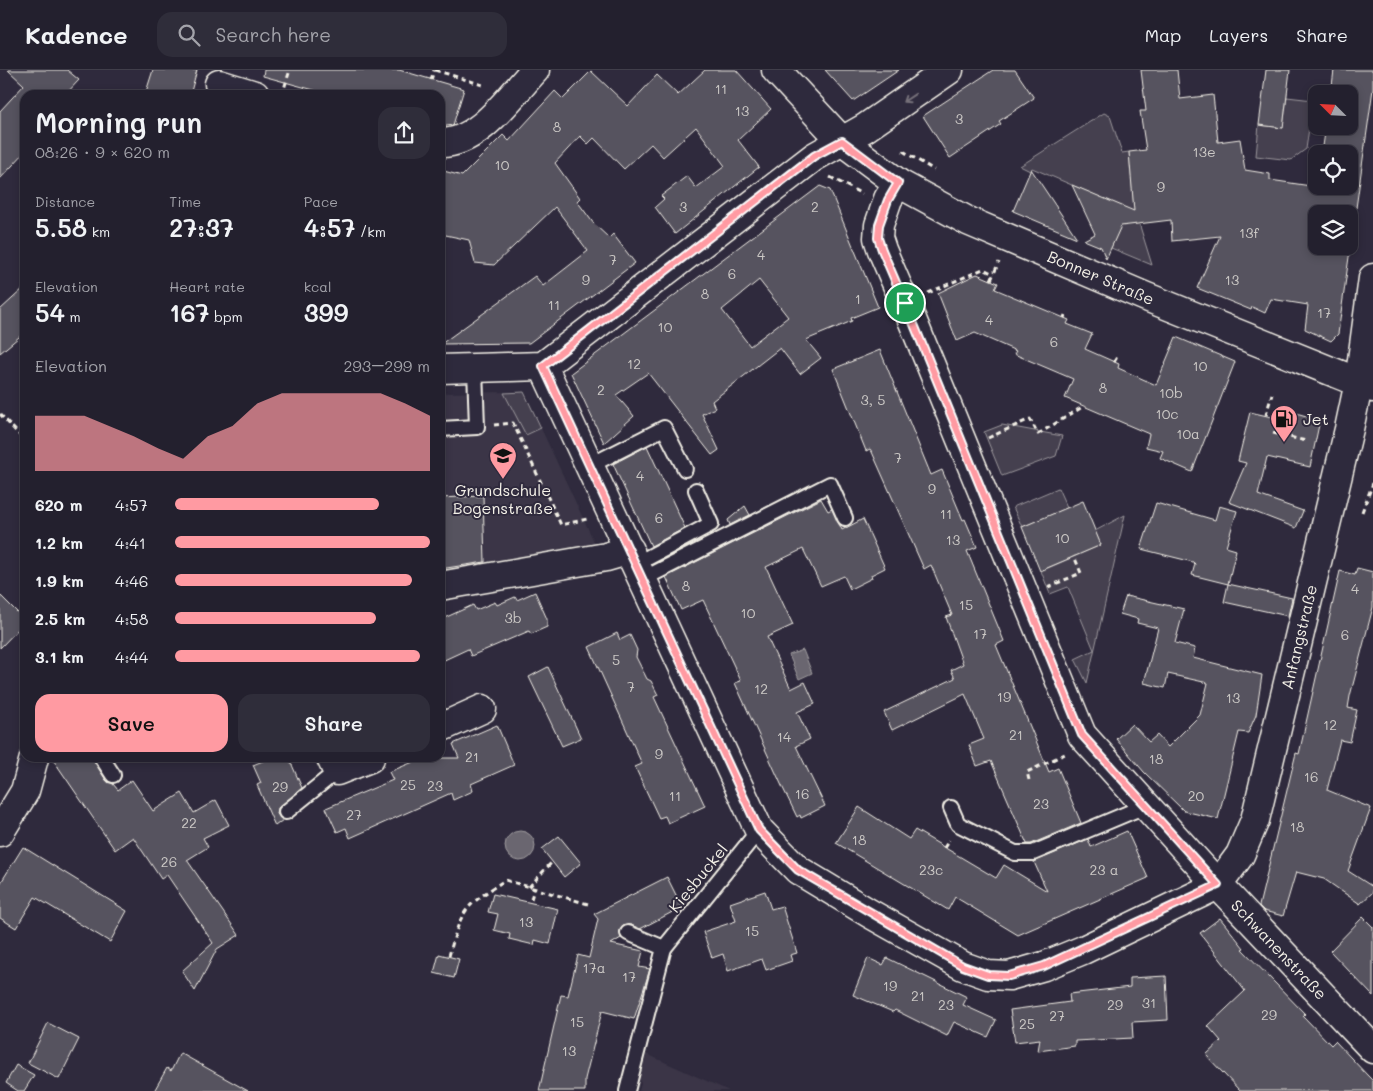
<!DOCTYPE html>
<html lang="en">
<head>
<meta charset="utf-8">
<style>
	:root { --surface:#23202e; --page:#2f2d3a; --text:#f1f3f6; --muted:#a3a3aa; --line:#403e4a; --accent:#ff9aa2 }
	body { margin:0; font-family:Mali,sans-serif; background:var(--page); color:var(--text); height:100vh; display:flex; flex-direction:column; font-size:19px; white-space:nowrap }
	* { box-sizing:border-box; margin:0 }
	p { font-size:16px; color:var(--muted) }
	.icon { flex:none; width:28px; height:28px; fill:none; stroke:currentColor; stroke-width:2; stroke-linecap:round; stroke-linejoin:round }
	.map { position:relative; flex:1; overflow:hidden }
	.panel { position:absolute; left:20px; top:20px; width:425px; height:672px; display:flex; flex-direction:column; background:var(--surface); border-radius:15px; box-shadow:0 2px 8px #0003,0 0 0 1px var(--line) }
	.panel>* { flex:none }
	.needle { width:32px; rotate:294deg }
	.fabs { position:absolute; left:1308px; top:15px; display:grid; gap:10px }
	.fabs a { display:grid; place-items:center; width:50px; height:50px; border-radius:10px; background:var(--surface); box-shadow:0 2px 8px #0003,0 0 0 1px var(--line); font-size:25px }
	.pin { position:absolute; display:grid; place-items:center; width:42px; height:42px; color:#fff; margin:-21px; border:2px solid #fff; border-radius:50%; box-shadow:0 1px 5px #0007 }
	.round { display:grid; place-items:center; flex:none; width:52px; height:52px; border-radius:15px; background:var(--page) }
	.head { display:flex; align-items:center; justify-content:space-between; height:85px; padding:0 15px }
	h1 { font-size:28px; font-weight:600; line-height:38px }
	.stats { display:grid; grid-template-columns:repeat(3,1fr); gap:8px; height:85px; padding:5px 15px }
	.stats div { display:grid; align-content:center }
	.stats b { font-size:25px; font-weight:600 }
	.stats small { font-size:14px; font-weight:400 }
	.stats p { font-size:14px }
	.chart { height:140px; padding:10px 15px }
	.chart p { display:flex; justify-content:space-between }
	.chart svg { width:100%; height:90px; margin-top:5px; fill:var(--accent); opacity:.7 }
	.primary-button { display:flex; gap:10px; margin-top:auto; padding:10px 15px }
	.primary-button a { flex:1; height:58px; border-radius:15px; background:var(--accent); color:#111; font-size:20px; font-weight:600; line-height:58px; text-align:center }
	.primary-button a+a { background:var(--page); color:var(--text) }
	ul { padding:0 15px; list-style:none; font-size:16px }
	li { display:grid; grid-template-columns:80px 60px 1fr; align-items:center; height:38px }
	li i { height:12px; border-radius:6px; background:var(--accent) }
	header { display:flex; align-items:center; gap:30px; box-sizing:border-box; height:70px; padding:0 25px; background:var(--surface); border-bottom:1px solid var(--line) }
	header strong { font-size:24px }
	nav { display:flex; gap:28px; margin-inline-start:auto; font-size:18px }
	.search { width:350px; height:45px; background:var(--page); display:flex; align-items:center; gap:12px; box-sizing:border-box; padding:0 18px; border-radius:15px; color:var(--muted); font-size:19px }
	.map>svg:first-child { display:block }
	.built { fill:#3b3647 }
	.green { fill:#454050; stroke:#9c989c }
	.water { fill:#6a6670; stroke:#a19ea0 }
	.building { fill:#56525f; stroke:#f4f1e8; fill-rule:evenodd }
	.lines { fill:none; stroke-linecap:round; stroke-linejoin:round }
	.service-casing { stroke:#f4f1e8; stroke-width:18 }
	.minor-casing { stroke:#f4f1e8; stroke-width:31 }
	.secondary-casing { stroke:#f4f1e8; stroke-width:31 }
	.path { stroke:#f4f1e8; stroke-width:3; stroke-dasharray:5 4; stroke-linecap:butt }
	.service { stroke:#2f2a3d; stroke-width:14 }
	.minor { stroke:#2f2a3d; stroke-width:28 }
	.secondary { stroke:#2f2a3d; stroke-width:28 }
	.oneway { stroke:#747079 }
	.route-casing { stroke:#fff; stroke-width:10 }
	.route { stroke:#ff9aa2; stroke-width:6 }
	.labels { text-anchor:middle; stroke-width:4; stroke-linejoin:round; paint-order:stroke }
	.number-label { font-size:14px; fill:#ccc9c6 }
	.street-label { font-size:16px; fill:#f4f1e8; stroke:#2f2a3d }
	.poi-label { font-size:16px; fill:#f4f1e8; stroke:#2f2a3d; text-anchor:start }
</style>
</head>
<body>
<header>
<strong>Kadence</strong>
<div class="search"><svg class="icon" aria-label="search" viewBox="0 0 24 24"><circle cx="10" cy="10" r="6"/><path d="M15 15l6 6"/></svg>Search here</div>
<nav><a>Map</a><a>Layers</a><a>Share</a></nav>
</header>
<div class="map">
<svg width="1373" height="1021" viewBox="0 0 1373 1021">
	<rect width="100%" height="100%" fill="#2f2a3d"/>
	<filter id="ink" filterUnits="userSpaceOnUse"><feTurbulence type="fractalNoise" baseFrequency=".02" numOctaves="2"/><feDisplacementMap in="SourceGraphic" scale="10" xChannelSelector="R" yChannelSelector="G"/><feConvolveMatrix kernelMatrix="1 2 1 2 8 2 1 2 1" color-interpolation-filters="sRGB"/></filter>
	<g filter="url(#ink)">
		<g class="built">
			<path d="M524,322L597,478L440,506V323Z"/>
			<path d="M642,982L729,1021H639L641,1014L637,1003Z"/>
		</g>
		<g class="green">
			<path d="M1287,27L1313,30L1306,79L1291,90L1256,86L1259,55L1283,58Z"/>
			<path d="M1104,43L1110,46L1122,83L1129,82L1134,137L1152,195L1111,178L1128,139L1032,98L1030,101L1020,96Z"/>
			<path d="M524,322L541,358L526,365L504,323Z"/>
			<path d="M1002,355L1062,366L1056,386L1002,406L984,362Z"/>
			<path d="M1058,418L1067,438L1022,457L1013,437Z"/>
			<path d="M1125,445L1087,613L1075,589L1094,580L1068,517L1050,524L1041,501L1101,475L1095,461Z"/>
		</g>
		<g class="water">
			<path d="M803,580L812,603L799,609L789,585Z"/>
			<circle cx="520" cy="776" r="15"/>
		</g>
		<g class="building">
			<path d="M8,0H67L79,10L65,25H25V82L0,109V41L24,15Z"/>
			<path d="M153,0H197L190,25H145Z"/>
			<path d="M264,0H399L464,19L453,55L440,57V25H332L263,6Z"/>
			<path d="M705,0H736L771,39L738,70L759,97L675,164L655,137L664,129L661,126L687,106L696,118L725,96L696,57L663,87L651,74L624,99L594,68L588,74L580,66L555,93L580,128L577,131L594,154L609,168L613,164L635,193L529,273L441,274L535,206L543,216L588,181L555,137L494,195L475,193L469,170L441,164L445,144L440,143V100L462,106L503,65L509,71L555,21L563,29L591,1L628,36L657,5L678,25Z"/>
			<path d="M825,0H899L853,31Z"/>
			<path d="M993,0H1015L1034,28L999,51L1001,54L950,88L923,46Z"/>
			<path d="M1141,0H1177L1180,29L1213,25L1218,72L1240,69L1245,100L1270,104V110L1311,116L1316,82L1322,83L1326,56H1349V24H1331L1334,0H1373V19L1338,264L1331,271L1305,259L1308,235L1271,229L1265,243L1252,237L1251,240L1197,218L1220,166L1172,171L1171,150L1121,156L1106,189L1101,177L1084,170L1095,164L1072,115L1134,141L1129,82L1146,80L1140,41H1146ZM1316,84H1349V116H1316ZM1316,144H1349V176H1316Z"/>
			<path d="M1266,0H1290L1283,58L1259,55Z"/>
			<path d="M1031,99L1077,168L1013,141Z"/>
			<path d="M820,116L830,120L878,237L851,248L852,251L806,270L821,288L800,304L780,278L712,331L715,338L702,344L719,380L712,385L648,303L616,325L634,346L604,373L571,303ZM759,210L788,247L750,276L722,240Z"/>
			<path d="M977,204L998,213L995,219L1069,250L1067,254L1092,264L1085,279L1119,294L1118,298L1156,315L1176,267L1235,292L1192,402L1160,388L1163,381L1146,377L1149,364L1065,328L1073,309L1014,284L1016,281L975,263L957,271L938,223Z"/>
			<path d="M25,217V262L0,283V240Z"/>
			<path d="M880,280L931,405L942,400L963,450L965,449L977,477L967,481L1004,571L996,575L1049,702L1058,698L1081,753L1031,774H1027L991,691L977,696L969,675L984,669L965,624L892,660L884,642L955,608L951,600L963,594L946,547L952,545L931,495L924,499L872,382L870,379L866,381L833,299Z"/>
			<path d="M1279,338L1320,350L1310,397L1267,387L1258,425L1303,441L1296,458L1229,432L1246,393L1238,391L1250,342L1276,348Z"/>
			<path d="M647,376L685,458L651,476L613,394Z"/>
			<path d="M483,426L485,492L440,499V428Z"/>
			<path d="M821,429L828,441L832,439L842,460L863,449L885,498L871,505L872,508L850,519L844,506L821,516L803,479L766,497L793,555L767,567L791,619L805,612L815,634L797,642L810,669L796,676L825,736L801,748L800,745L797,747L781,714L735,613L741,611L703,530L681,540L666,507Z"/>
			<path d="M1083,431L1101,475L1040,501L1022,457Z"/>
			<path d="M1156,433L1215,450L1219,436L1237,441L1226,477L1236,480L1228,514L1192,505L1195,494L1193,492L1141,479Z"/>
			<path d="M745,436L750,445L730,455L728,450Z"/>
			<path d="M1357,498L1373,502V537L1350,626L1348,638L1357,640L1350,672L1340,670L1327,720L1371,738L1348,801L1373,817V822L1360,834L1324,809L1296,802L1283,846L1264,841L1259,836L1296,683L1299,684L1340,501L1355,505Z"/>
			<path d="M1228,514L1292,528L1288,546L1224,532Z"/>
			<path d="M535,522L547,549V557L531,564L529,561L471,586L468,579L440,592V550L473,535L476,540L495,532L497,535L515,527L517,530Z"/>
			<path d="M0,525L25,550V552L0,578Z"/>
			<path d="M1126,526L1184,539L1175,573L1195,578L1193,588L1262,605L1256,645L1248,663L1239,662L1218,749L1184,741L1144,702L1116,669L1132,654L1149,672L1157,665L1168,677L1200,645L1208,613L1168,604L1165,618L1144,613L1158,558L1137,553L1138,549L1120,544Z"/>
			<path d="M617,563L620,570L630,565L637,580L636,587L647,609L651,611L658,625L654,627L705,736L668,753L665,746L659,748L635,697L642,694L589,577Z"/>
			<path d="M548,597L581,668L562,676L529,607Z"/>
			<path d="M497,655L514,695L471,714L473,721L453,730L451,723L350,768L346,758L337,762L326,738L393,710L389,702L423,688H459L453,674Z"/>
			<path d="M52,688H93L106,710L113,714L118,720L132,710L153,741L182,723L194,743L216,730L229,755L203,768L208,777L187,790L239,865L217,879L195,921L182,901L213,873L167,805L161,809L133,767L115,780Z"/>
			<path d="M270,688H289L302,718L278,738L277,744L283,750L275,756L257,715L261,713L253,695Z"/>
			<path d="M859,737L909,769L915,760L996,808L1004,795L1047,821L1034,792L1088,769L1091,777L1127,761L1148,808L1018,865L955,827L948,840L836,773Z"/>
			<path d="M559,766L581,793L564,807L542,779Z"/>
			<path d="M23,777L127,841L110,872L35,827L16,858L0,848V814Z"/>
			<path d="M667,807L682,837L640,859L631,855L623,856L620,860L621,868L611,874L643,881L639,897L650,899L634,949L602,941L585,1009V1021H539L561,925L568,926L578,885L589,888L598,849L594,844Z"/>
			<path d="M765,821L771,839L782,836L797,883L790,885L792,891L766,900L762,889L728,901L723,884L712,888L703,862L736,851L730,833Z"/>
			<path d="M493,824L558,839L550,874L535,870L534,875L509,869L510,864L494,860L498,844L488,842Z"/>
			<path d="M1363,847L1373,857V926L1330,881Z"/>
			<path d="M1220,848L1244,878L1242,879L1305,944L1303,946L1331,975L1335,971L1368,1006L1373,1011V1021H1240L1206,985L1221,971L1208,956L1245,921L1200,863Z"/>
			<path d="M439,884L459,889L454,908L434,903Z"/>
			<path d="M868,888L883,895L887,888L967,927L963,935L996,950L988,967L954,952L947,966L895,940L893,942L853,925Z"/>
			<path d="M1166,906L1168,950L1132,952L1133,968L1075,971V976L1038,981L1040,969L1015,972L1010,940L1070,932L1069,924L1130,917V908Z"/>
			<path d="M48,953L79,969L59,1009L28,993Z"/>
			<path d="M180,983L248,1021H154L167,998L171,1001Z"/>
			<path d="M16,995L34,1005L24,1021H18L6,1013Z"/>
		</g>
		<g class="lines">
			<defs>
				<g id="service">
					<path d="M440,359L477,357L475,299"/>
					<path d="M589,396L664,358L685,399"/>
					<path d="M636,494L711,454L696,420"/>
					<path d="M643,509L830,414L845,448"/>
					<path d="M102,688L113,705"/>
					<path d="M951,738L958,754L1015,783H1033L1145,736"/>
					<path d="M286,742L337,701"/>
					<path d="M664,878L759,760"/>
					<path d="M627,1021L664,878L628,863"/>
				</g>
				<g id="minor">
					<path d="M219,14L255,25"/>
					<path d="M440,73C479,74 510,26 535,0"/>
					<path id="s1" d="M898,113L888,129L879,155L878,168L882,180L913,252L1082,665L1218,815L1373,979"/>
					<path id="s2" d="M543,296L759,760L798,800L869,843L963,896L988,905L1009,906L1044,896L1083,880L1218,815L1240,785L1255,750L1349,359L1359,312L1373,208"/>
					<path d="M440,299L543,296L814,87L865,58L949,0"/>
					<path d="M440,516L606,487L630,480"/>
					<path d="M440,658L482,639"/>
					<path d="M331,688L337,701L370,688"/>
					<path d="M0,762L25,721L34,688"/>
				</g>
				<g id="secondary">
					<path id="s3" d="M776,0L842,71L898,113L968,151L1144,226L1373,318"/>
				</g>
			</defs>
			<use href="#service" class="service-casing"/>
			<use href="#minor" class="minor-casing"/>
			<use href="#secondary" class="secondary-casing"/>
			<g class="path">
				<path d="M435,0L486,16"/>
				<path d="M431,10L434,0"/>
				<path d="M282,25L290,0"/>
				<path d="M903,81L934,100"/>
				<path d="M830,107L862,124"/>
				<path d="M991,210L999,192"/>
				<path d="M928,223L983,199L994,204"/>
				<path d="M1064,248L1065,245"/>
				<path d="M1114,292L1117,287"/>
				<path d="M0,344L25,371"/>
				<path d="M1266,345L1272,324"/>
				<path d="M494,355L513,353L561,455L587,449"/>
				<path d="M1273,363L1306,371"/>
				<path d="M988,368L1030,349L1038,364L1084,336"/>
				<path d="M1362,442L1373,413"/>
				<path d="M1048,517L1081,503L1074,486"/>
				<path d="M1029,710L1027,702L1065,684"/>
				<path d="M944,778L949,770"/>
				<path d="M529,817L552,792"/>
				<path d="M531,829L534,819"/>
				<path d="M449,886C462,838 463,838 505,810L588,834"/>
			</g>
			<use href="#service" class="service"/>
			<use href="#minor" class="minor"/>
			<use href="#secondary" class="secondary"/>
		</g>
		<defs><path id="oneway-shaft" d="M-6 0H5M1.5-3L5.5 0L1.5 3" fill="none" stroke-width="1.6" stroke-linecap="round" stroke-linejoin="round" transform="scale(1.25)"/></defs>
		<use class="oneway" href="#oneway-shaft" transform="translate(909 28) rotate(146)"/>
	</g>
	<g class="lines" filter="url(#ink)">
		<defs>
			<path id="route" d="M842,71L898,113L888,130L879,155L878,168L882,180L913,252L1082,665L1218,815L1044,896L1009,906L988,905L963,896L798,800L759,760L543,296L814,86Z"/>
		</defs>
		<use href="#route" class="route-casing"/>
		<use href="#route" class="route"/>
	</g>
	<defs>
		<symbol id="fuel-pin" viewBox="-11 -11 22 30"><path d="M0 17L-7.5 6A9.5 9.5 0 1 1 7.5 6Z" fill="#ff9aa2" stroke="#2f2a3d"/><path d="M-5.5-6h7V0h2V4h1.3V-2.5L3-4.5l.8-.8L6-3V5H2.5V1h-1V6h-7ZM-4.2-4.7v3.2H.2V-4.7Z" fill="#111"/></symbol>
		<symbol id="school-pin" viewBox="-11 -11 22 30"><path d="M0 17L-7.5 6A9.5 9.5 0 1 1 7.5 6Z" fill="#ff9aa2" stroke="#2f2a3d"/><path d="M0-5L7-2L0 1L-7-2ZM-4 1L0 2.5L4 1V4Q0 6-4 4Z" fill="#111"/></symbol>
	</defs>
	<g fill-rule="evenodd">
		<use href="#fuel-pin" x="1268" y="333" width="32" height="43"/>
		<use href="#school-pin" x="487" y="370" width="32" height="43"/>
	</g>
	<g class="labels">
		<g class="number-label">
			<text x="721" y="24">11</text>
			<text x="742" y="46">13</text>
			<text x="959" y="54">3</text>
			<text x="557" y="62">8</text>
			<text x="1204" y="87">13e</text>
			<text x="502" y="100">10</text>
			<text x="1161" y="122">9</text>
			<text x="683" y="142">3</text>
			<text x="815" y="142">2</text>
			<text x="1249" y="168">13f</text>
			<text x="761" y="190">4</text>
			<text x="613" y="195">7</text>
			<text x="732" y="209">6</text>
			<text x="586" y="215">9</text>
			<text x="1232" y="215">13</text>
			<text x="705" y="229">8</text>
			<text x="858" y="234">1</text>
			<text x="554" y="240">11</text>
			<text x="1324" y="248">17</text>
			<text x="989" y="255">4</text>
			<text x="665" y="262">10</text>
			<text x="1054" y="277">6</text>
			<text x="634" y="299">12</text>
			<text x="1200" y="301">10</text>
			<text x="1103" y="323">8</text>
			<text x="601" y="325">2</text>
			<text x="1171" y="328">10b</text>
			<text x="873" y="335">3, 5</text>
			<text x="1167" y="349">10c</text>
			<text x="1188" y="369">10a</text>
			<text x="898" y="393">7</text>
			<text x="640" y="411">4</text>
			<text x="932" y="424">9</text>
			<text x="946" y="449">11</text>
			<text x="659" y="453">6</text>
			<text x="1062" y="473">10</text>
			<text x="953" y="475">13</text>
			<text x="686" y="521">8</text>
			<text x="1355" y="524">4</text>
			<text x="966" y="540">15</text>
			<text x="748" y="548">10</text>
			<text x="513" y="553">3b</text>
			<text x="980" y="569">17</text>
			<text x="1345" y="570">6</text>
			<text x="616" y="595">5</text>
			<text x="631" y="622">7</text>
			<text x="761" y="624">12</text>
			<text x="1004" y="632">19</text>
			<text x="1233" y="633">13</text>
			<text x="1330" y="660">12</text>
			<text x="1016" y="670">21</text>
			<text x="784" y="672">14</text>
			<text x="659" y="689">9</text>
			<text x="472" y="692">21</text>
			<text x="1156" y="694">18</text>
			<text x="1311" y="712">16</text>
			<text x="408" y="720">25</text>
			<text x="435" y="721">23</text>
			<text x="280" y="722">29</text>
			<text x="802" y="729">16</text>
			<text x="675" y="731">11</text>
			<text x="1196" y="731">20</text>
			<text x="1041" y="739">23</text>
			<text x="354" y="750">27</text>
			<text x="189" y="758">22</text>
			<text x="1297" y="762">18</text>
			<text x="859" y="775">18</text>
			<text x="169" y="797">26</text>
			<text x="931" y="805">23c</text>
			<text x="1104" y="805">23 a</text>
			<text x="526" y="857">13</text>
			<text x="752" y="866">15</text>
			<text x="594" y="903">17a</text>
			<text x="629" y="912">17</text>
			<text x="890" y="921">19</text>
			<text x="918" y="931">21</text>
			<text x="1149" y="938">31</text>
			<text x="946" y="940">23</text>
			<text x="1115" y="940">29</text>
			<text x="1269" y="950">29</text>
			<text x="1057" y="951">27</text>
			<text x="577" y="957">15</text>
			<text x="1027" y="959">25</text>
			<text x="569" y="986">13</text>
		</g>
		<g class="street-label">
			<text dy="6" stroke="none"><textPath href="#s3" startOffset="391">Bonner Straße</textPath></text>
			<text dy="6" stroke="none"><textPath href="#s2" startOffset="1298">Anfangstraße</textPath></text>
			<text transform="translate(698 808) rotate(-51)" y="6">Kiesbuckel</text>
			<text dy="6" stroke="none"><textPath href="#s1" startOffset="888">Schwanenstraße</textPath></text>
		</g>
		<g class="poi-label">
			<text x="1303" y="355">Jet</text>
			<text x="503" y="426" text-anchor="middle">Grundschule<tspan x="503" dy="18">Bogenstraße</tspan></text>
		</g>
	</g>
</svg>
<div class="fabs">
<a><svg class="needle" viewBox="-14 -14 28 28"><path d="M0-13l5 13h-10z" fill="#e53935"/><path d="M0 13l5-13h-10z" fill="#a3a3aa"/></svg></a>
<a><svg class="icon" aria-label="locate" viewBox="0 0 24 24"><circle cx="12" cy="12" r="6"/><path d="M12 2v4M12 18v4M2 12h4M18 12h4"/></svg></a>
<a><svg class="icon" aria-label="layers" viewBox="0 0 24 24"><path d="M12 4l9 5-9 5-9-5zM3 14l9 5 9-5"/></svg></a>
</div>
<div class="pin" style="left:905px;top:233px;background:#1e9e55"><svg class="icon" aria-label="arrive" viewBox="0 0 24 24"><path d="M6 21V4h12l-3 4 3 4H6"/></svg></div>
<section class="panel">
<div class="head"><div><h1>Morning run</h1><p>08:26 · 9 × 620 m</p></div><a class="round"><svg class="icon" aria-label="share" viewBox="0 0 24 24"><path d="M12 15V3M7 8l5-5 5 5M5 13v7h14v-7"/></svg></a></div>
<div class="stats">
<div><p>Distance</p><b>5.58<small> km</small></b></div>
<div><p>Time</p><b>27:37</b></div>
<div><p>Pace</p><b>4:57<small> /km</small></b></div>
</div>
<div class="stats">
<div><p>Elevation</p><b>54<small> m</small></b></div>
<div><p>Heart rate</p><b>167<small> bpm</small></b></div>
<div><p>kcal</p><b>399</b></div>
</div>
<div class="chart"><p><span>Elevation</span>293–299 m</p>
<svg viewBox="0 0 160 44" preserveAspectRatio="none"><path d="M0 44V17L10 17L20 17L30 22L40 27L50 33L60 38L70 27L80 22L90 11L100 6L110 6L120 6L130 6L140 6L150 11L160 17V44z"/></svg>
</div>
<ul>
<li><b>620 m</b>4:57<i style="width:80%"></i></li>
<li><b>1.2 km</b>4:41<i style="width:100%"></i></li>
<li><b>1.9 km</b>4:46<i style="width:93%"></i></li>
<li><b>2.5 km</b>4:58<i style="width:79%"></i></li>
<li><b>3.1 km</b>4:44<i style="width:96%"></i></li>
</ul>
<div class="primary-button"><a>Save</a><a>Share</a></div>
</section>
</div>
</body>
</html>
